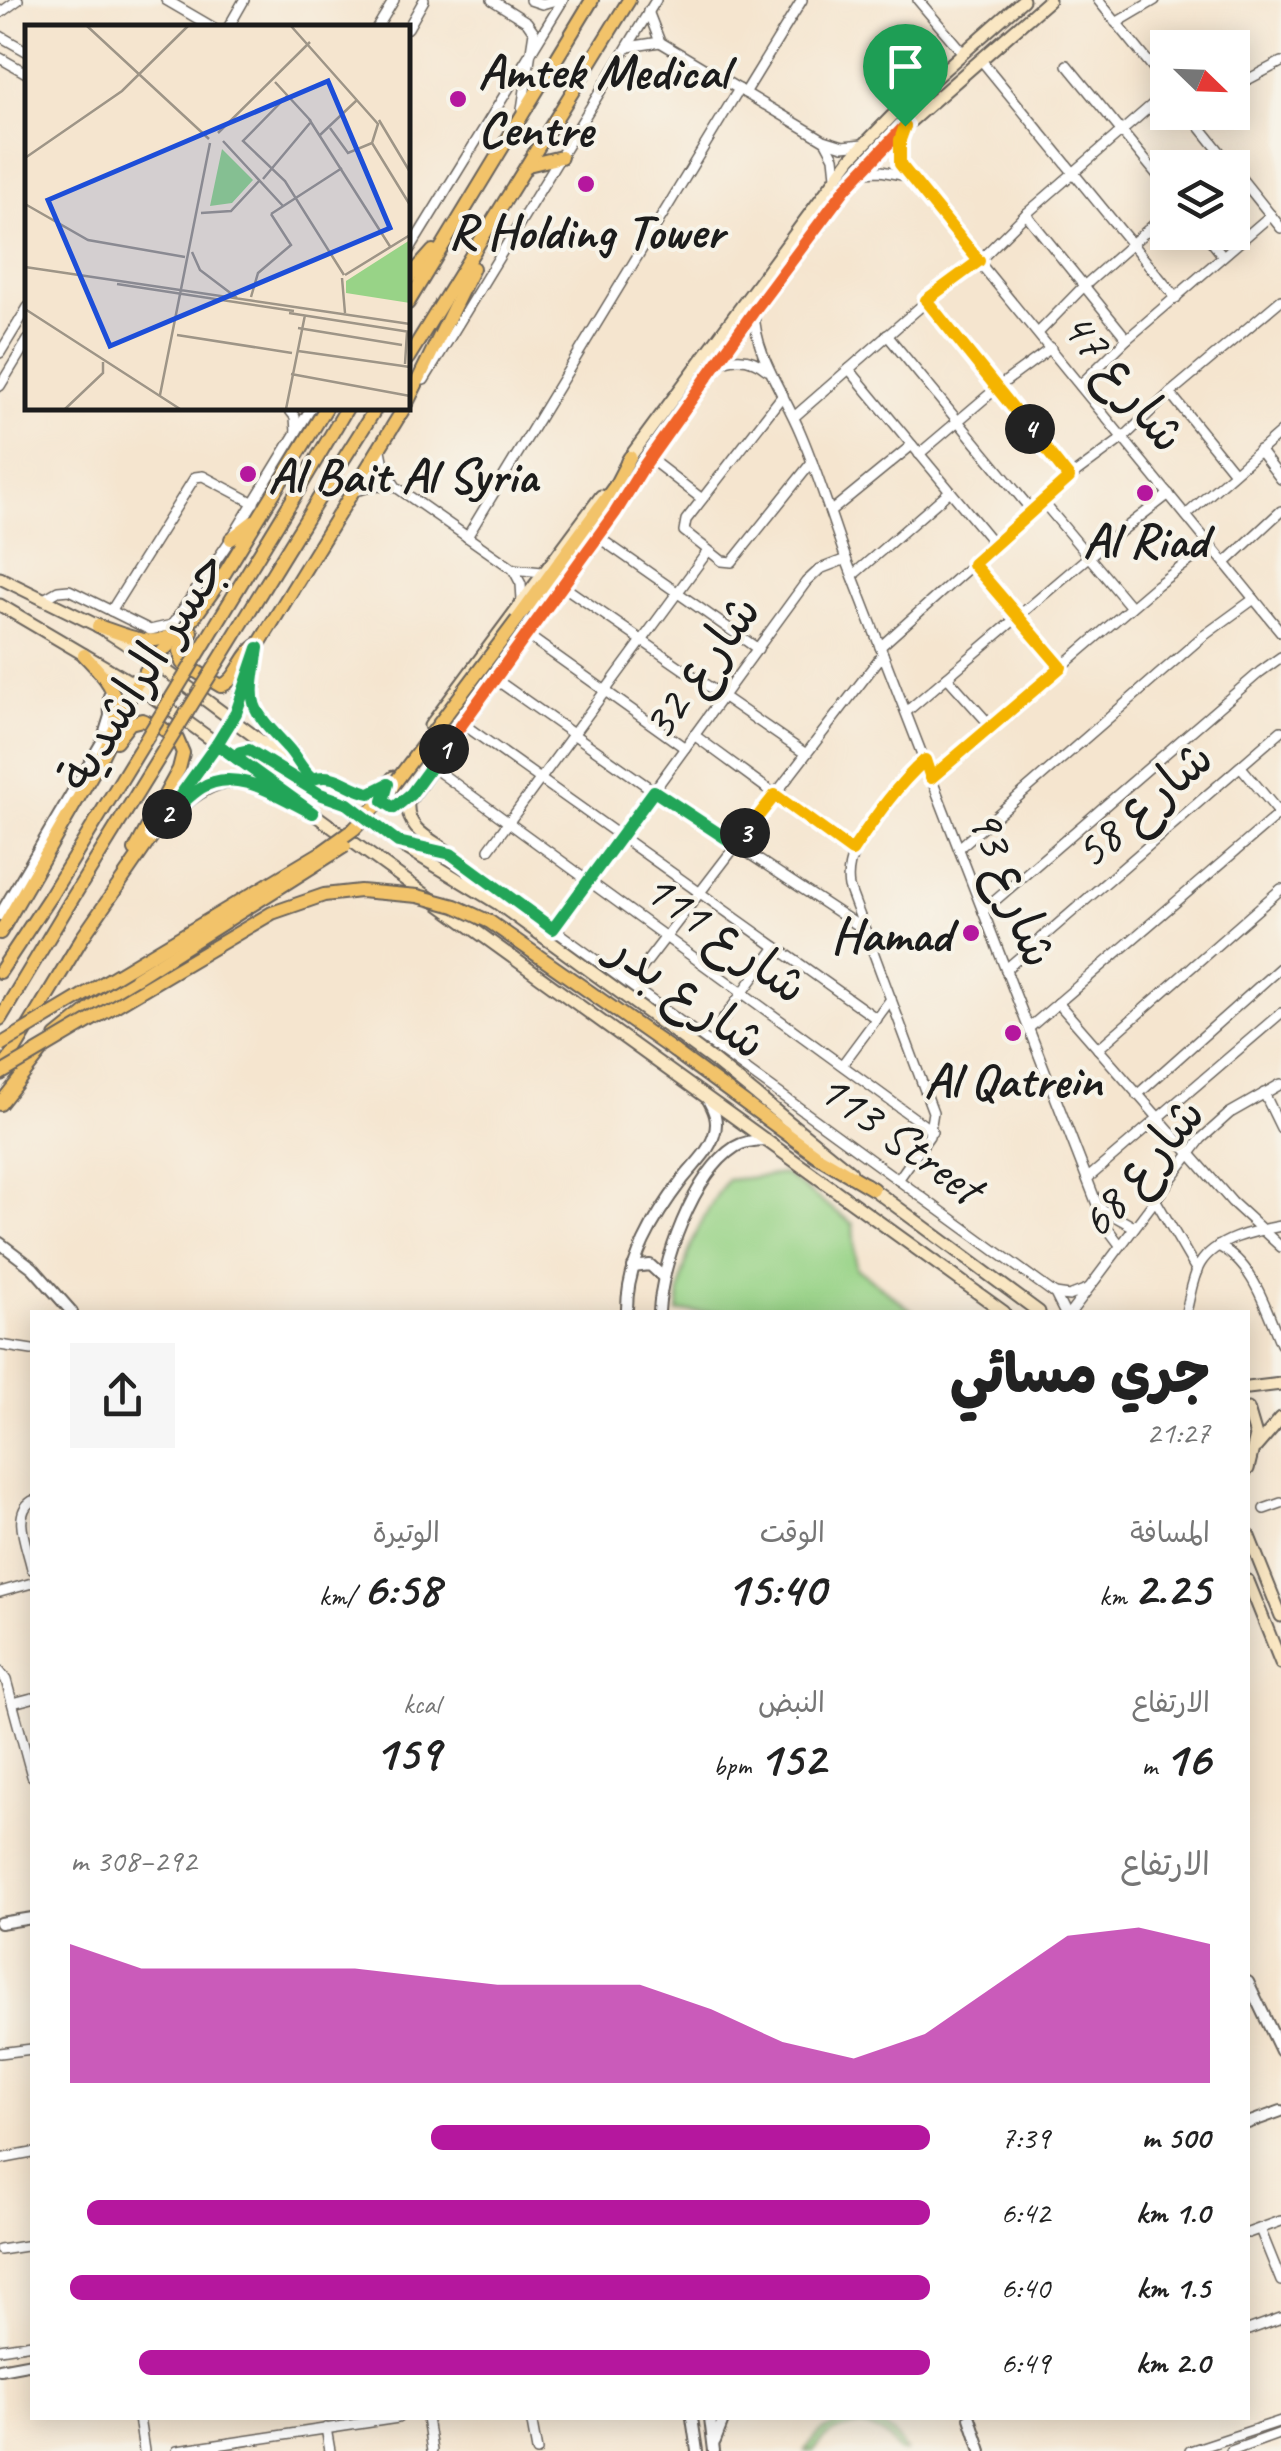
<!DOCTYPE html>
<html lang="ar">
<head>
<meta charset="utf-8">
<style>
	:root { --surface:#fff; --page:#f6f6f6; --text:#222; --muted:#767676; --accent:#b5179e }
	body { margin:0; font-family:Caveat,"Playpen Sans Arabic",sans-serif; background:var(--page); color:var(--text); direction:rtl; height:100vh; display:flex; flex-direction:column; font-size:38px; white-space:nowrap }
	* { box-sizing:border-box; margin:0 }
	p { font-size:32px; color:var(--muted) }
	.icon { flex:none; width:55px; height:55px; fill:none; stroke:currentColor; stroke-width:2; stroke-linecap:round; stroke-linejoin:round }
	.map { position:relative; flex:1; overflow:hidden; direction:ltr }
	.sheet { position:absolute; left:30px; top:1310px; width:1220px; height:1110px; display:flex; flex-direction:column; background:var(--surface); border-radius:0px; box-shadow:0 5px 25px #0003; direction:rtl }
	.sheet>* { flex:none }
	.needle { width:65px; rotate:113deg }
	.controls { position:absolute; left:1150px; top:30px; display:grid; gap:20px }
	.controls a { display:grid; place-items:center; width:100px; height:100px; border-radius:0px; background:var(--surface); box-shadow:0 5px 25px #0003; font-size:50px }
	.pin { position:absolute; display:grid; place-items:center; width:85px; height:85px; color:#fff; margin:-102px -42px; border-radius:50% 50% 50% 0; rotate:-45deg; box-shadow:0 0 10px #0007 }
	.pin .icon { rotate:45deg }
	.km { position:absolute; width:50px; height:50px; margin:-25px; border-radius:50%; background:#222; color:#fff; font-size:28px; line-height:50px; text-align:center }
	.round { display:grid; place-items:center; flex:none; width:105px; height:105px; border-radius:0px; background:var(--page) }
	.summary { display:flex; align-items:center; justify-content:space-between; height:170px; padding:0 40px }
	h1 { font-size:55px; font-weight:800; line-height:75px }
	.metrics { display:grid; grid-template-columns:repeat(3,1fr); gap:15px; height:170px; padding:10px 40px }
	.metrics div { display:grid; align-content:center }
	.metrics b { font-size:50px; font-weight:800 }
	.metrics small { font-size:28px; font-weight:400 }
	.metrics p { font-size:28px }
	.chart { height:280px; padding:20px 40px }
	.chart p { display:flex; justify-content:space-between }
	.chart svg { width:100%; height:180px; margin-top:10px; fill:var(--accent); opacity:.7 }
	ul { padding:0 40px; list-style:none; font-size:32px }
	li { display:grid; grid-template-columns:160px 120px 1fr; align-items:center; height:75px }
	li i { height:25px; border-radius:12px; background:var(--accent) }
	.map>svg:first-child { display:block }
	.green { fill:#98d387; stroke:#5a7852; stroke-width:2.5 }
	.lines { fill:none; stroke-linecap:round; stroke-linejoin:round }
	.minor-casing { stroke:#68625b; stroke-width:12 }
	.tertiary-casing { stroke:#68625b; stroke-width:14 }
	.secondary-casing { stroke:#68625b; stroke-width:15 }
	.primary-casing { stroke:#68625b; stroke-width:16 }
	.minor { stroke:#fff; stroke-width:9 }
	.tertiary { stroke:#fff; stroke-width:10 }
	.secondary { stroke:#fae7c3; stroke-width:11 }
	.primary { stroke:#f2c36a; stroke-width:12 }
	.primary-bridge-casing { stroke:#68625b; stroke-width:16; stroke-linecap:butt }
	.primary-bridge { stroke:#f2c36a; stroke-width:12 }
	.split-1-casing { stroke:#fff; stroke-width:20 }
	.split-2-casing { stroke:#fff; stroke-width:20 }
	.split-3-casing { stroke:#fff; stroke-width:20 }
	.split-4-casing { stroke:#fff; stroke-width:20 }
	.split-5-casing { stroke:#fff; stroke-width:20 }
	.split-1 { stroke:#f0652b; stroke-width:12 }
	.split-2 { stroke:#22a559; stroke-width:12 }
	.split-3 { stroke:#22a559; stroke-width:12 }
	.split-4 { stroke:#f5b400; stroke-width:12 }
	.split-5 { stroke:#f5b400; stroke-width:12 }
	.poi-dot { fill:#b5179e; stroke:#f7f3e8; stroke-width:4 }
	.labels { text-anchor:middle; stroke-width:8; stroke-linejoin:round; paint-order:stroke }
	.poi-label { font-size:50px; font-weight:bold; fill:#1c1c1c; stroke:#f7f3e8 }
	.street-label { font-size:50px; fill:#1c1c1c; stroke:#f7f3e8 }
	.inset-road { fill:none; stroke:#9e9587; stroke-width:2.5 }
	.view { fill:#1d4ed8; fill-opacity:0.15; stroke:#1d4ed8; stroke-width:5 }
	.inset-edge { fill:none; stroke:#1c1c1c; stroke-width:5 }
</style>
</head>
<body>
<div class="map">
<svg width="1281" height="2451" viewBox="0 0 1281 2451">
	<rect width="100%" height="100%" fill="#f7f3e8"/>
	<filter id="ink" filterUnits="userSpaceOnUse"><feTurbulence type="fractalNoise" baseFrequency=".01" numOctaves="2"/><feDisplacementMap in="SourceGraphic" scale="20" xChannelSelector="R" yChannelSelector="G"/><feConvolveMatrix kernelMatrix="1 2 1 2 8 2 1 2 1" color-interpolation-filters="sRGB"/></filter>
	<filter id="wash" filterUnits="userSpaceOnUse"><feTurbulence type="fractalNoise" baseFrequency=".0048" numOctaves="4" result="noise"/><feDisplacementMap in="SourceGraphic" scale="40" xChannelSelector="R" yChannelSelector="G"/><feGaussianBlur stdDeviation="2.25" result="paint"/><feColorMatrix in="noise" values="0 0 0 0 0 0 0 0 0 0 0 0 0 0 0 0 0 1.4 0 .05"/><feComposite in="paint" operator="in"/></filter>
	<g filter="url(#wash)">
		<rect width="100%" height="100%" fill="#f5e5cf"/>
		<g class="green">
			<path d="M784,1174L853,1224L856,1268L914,1312H678C680,1262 698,1221 727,1180Z"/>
			<path d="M852,2419C876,2421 894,2428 906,2451H899C875,2418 836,2419 813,2451H805C817,2432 830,2424 852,2419Z"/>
		</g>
	</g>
	<g filter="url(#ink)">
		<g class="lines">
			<defs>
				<g id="minor">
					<path d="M166,0L214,28"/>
					<path d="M492,0L527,22L534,32L522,109"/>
					<path d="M530,0L542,4L556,0"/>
					<path d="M918,0L963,53"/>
					<path d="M1098,0L1168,86"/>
					<path d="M648,11L660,42L824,140L843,146L863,144"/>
					<path d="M0,13L18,0"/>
					<path d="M1116,23L1155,0"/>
					<path d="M228,28L244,0"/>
					<path d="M377,28L394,0"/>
					<path d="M408,28L424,0"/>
					<path d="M0,36L28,52"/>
					<path d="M628,47L660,42"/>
					<path d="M0,58L28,74"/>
					<path d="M981,60L1176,298"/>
					<path d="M1067,65L1168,188"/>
					<path d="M1232,88L1281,62"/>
					<path d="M745,93L802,0"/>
					<path d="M1188,112L1281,228"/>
					<path d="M903,132L900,140L899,164L1281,632"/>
					<path d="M826,142L834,157L836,176"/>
					<path d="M859,172L881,171L907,176"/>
					<path d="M1026,214L1127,339"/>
					<path d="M1204,232L1223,256"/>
					<path d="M408,252L563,0"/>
					<path d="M927,301L1069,478"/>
					<path d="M754,311C755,357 784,392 801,434C818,474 831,517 846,559L1105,1225L1120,1245"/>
					<path d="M1038,333L1084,286L1168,212"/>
					<path d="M887,335L1032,511"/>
					<path d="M0,353L28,307"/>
					<path d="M717,364C735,356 752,357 767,370"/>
					<path d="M849,369L995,545"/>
					<path d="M424,380L656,0"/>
					<path d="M1080,385L1127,339L1271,215"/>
					<path d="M0,386L28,340"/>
					<path d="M1170,393L1233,471"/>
					<path d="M783,395L686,520L684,531L722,561L732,562L812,462"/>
					<path d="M288,408L295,417L296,432"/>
					<path d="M794,417L927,301L979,261L1026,214L1168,91"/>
					<path d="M381,450L385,470L396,487L513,569L542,572"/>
					<path d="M1259,450L1281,479"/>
					<path d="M919,454L998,387L1051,348"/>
					<path d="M649,458L702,499"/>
					<path d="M355,491L375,486L396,487"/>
					<path d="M1043,502L1131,607"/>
					<path d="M830,512L912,445"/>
					<path d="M1186,515L1281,432"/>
					<path d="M467,537L739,89"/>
					<path d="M598,537L758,649"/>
					<path d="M1225,563L1281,511"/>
					<path d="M973,564L1061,667"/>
					<path d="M513,569L521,584L522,600"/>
					<path d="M853,575L950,491"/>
					<path d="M563,586L806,754"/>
					<path d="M44,599L58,591L69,590L150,630L172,625L231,539L311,408"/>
					<path d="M111,611L195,477L203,476L254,503"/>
					<path d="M527,635L685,748"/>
					<path d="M880,647L1069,478L1123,438L1170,393L1281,300"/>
					<path d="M947,677L991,726"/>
					<path d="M495,679L654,791L865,930"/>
					<path d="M906,712L1088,557L1169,494"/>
					<path d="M463,724L877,1019"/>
					<path d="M694,735L852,851"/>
					<path d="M431,766L932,1131"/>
					<path d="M1241,767L1281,815"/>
					<path d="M931,778L1157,585L1211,545"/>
					<path d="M959,848L1202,637L1254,599"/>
					<path d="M489,849L708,551"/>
					<path d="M468,867L1055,1294L1064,1312"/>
					<path d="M983,911L1260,672L1281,657"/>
					<path d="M553,929L806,582L820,569L846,559"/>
					<path d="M642,968L883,654"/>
					<path d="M1006,969L1281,731"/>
					<path d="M1058,1003L1232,1202L1281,1247"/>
					<path d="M722,1021L776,947"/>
					<path d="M1029,1028L1281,812"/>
					<path d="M1098,1049L1281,889"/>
					<path d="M842,1065L891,999"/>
					<path d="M1264,1093L1281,1128"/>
					<path d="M1137,1095L1281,967"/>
					<path d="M1088,1178L1281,1013"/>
					<path d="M898,1180L929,1136L933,1112L849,887C841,845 895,787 925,761"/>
					<path d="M1155,1199L1197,1271"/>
					<path d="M1100,1208L1134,1227"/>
					<path d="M1218,1246C1254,1263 1266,1310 1281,1344"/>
					<path d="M1055,1294L1069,1296L1087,1289"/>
					<path d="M1071,1312L1201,1139L1230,1113L1281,1084"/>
					<path d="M1186,1312C1190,1297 1192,1278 1200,1264C1215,1239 1254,1231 1281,1226"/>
					<path d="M0,1345L32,1350"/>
					<path d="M32,1501C11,1514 28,1548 32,1569"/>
					<path d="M1264,1509L1281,1503"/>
					<path d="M0,1592L32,1583"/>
					<path d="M0,1672L6,1680L32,1776"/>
					<path d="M13,1703L32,1698"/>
					<path d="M0,2053L32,2049"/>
					<path d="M0,2159L32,2153"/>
					<path d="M1260,2229L1281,2281"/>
					<path d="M1248,2233L1281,2221"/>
					<path d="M0,2250L32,2245"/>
					<path d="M1248,2330L1281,2318"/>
					<path d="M0,2349L32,2344"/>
					<path d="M139,2418L144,2451"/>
					<path d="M427,2418L432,2451"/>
					<path d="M531,2418L537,2451"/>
					<path d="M326,2428L330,2451"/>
					<path d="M177,2451L398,2418"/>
					<path d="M1190,2451L1281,2421"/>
					<path d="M1231,2451L1281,2433"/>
				</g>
				<g id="tertiary">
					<path d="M0,915L102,742L110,716L109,696"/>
					<path d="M0,1243L33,1268L72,1312"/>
					<path d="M633,1267L650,1265L663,1277"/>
					<path d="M627,1312C626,1263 654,1217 683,1179C693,1166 709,1152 714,1135C719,1121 714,1110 707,1098"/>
					<path d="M659,1312C661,1265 693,1174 735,1147C745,1141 754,1141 765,1140"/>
					<path d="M0,1923L32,1918"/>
					<path d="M1248,1982L1281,2051"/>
					<path d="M1248,2123L1281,2111"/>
					<path d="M0,2369L32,2363"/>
					<path d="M692,2418L697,2451"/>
					<path d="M710,2418L714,2451"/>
					<path d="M970,2418L981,2451"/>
					<path d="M715,2441L724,2418"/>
				</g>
				<g id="secondary">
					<path d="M627,461L851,158L892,116L1023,0"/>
					<path d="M640,473L754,311L859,172L905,126L1049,0"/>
					<path d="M0,578L98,626L153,661L398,843L497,903L714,1061L851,1172"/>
					<path d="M0,605L136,685L292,798"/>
					<path d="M430,726L601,496"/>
					<path d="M240,761V752L249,750L334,801"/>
					<path d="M313,779L329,776L370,793L382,789L393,777"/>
					<path d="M384,793L383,801L390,807L399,806L409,796"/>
					<path d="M307,809L1004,1312"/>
					<path d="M401,843L442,850"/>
					<path d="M478,889C472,880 468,868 460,861C440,841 405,835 408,802L597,539"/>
					<path d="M866,1184L1039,1312"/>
					<path d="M1248,1388L1281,1384"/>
					<path d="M1248,1409L1256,1436L1248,1469"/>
					<path d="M1256,1447L1281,1418"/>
					<path d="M1248,1534L1281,1616"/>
					<path d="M1248,1581L1281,1663"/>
				</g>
				<g id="primary">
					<path d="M528,165L561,157"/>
					<path d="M408,279L433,251"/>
					<path d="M408,303L592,0"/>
					<path d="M408,358L629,0"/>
					<path d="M408,401L473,268"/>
					<path d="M300,487L347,408"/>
					<path d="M319,498L376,408"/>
					<path d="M231,539L254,521"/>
					<path d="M535,610L644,467"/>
					<path d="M517,620L615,486L630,457"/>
					<path d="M98,626C123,634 150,649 174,634"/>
					<path d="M192,632L180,651L182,663L221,686C238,680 241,656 256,646"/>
					<path d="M84,655C101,673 119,689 116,716"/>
					<path d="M253,680C247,728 288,732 301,770"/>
					<path d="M116,741L130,723L142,720L162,728L177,739L183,753L179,769L135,850"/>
					<path d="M178,809C232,759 255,786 313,813"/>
					<path d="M0,933L98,764L136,685L153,661L188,626L218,584L326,408"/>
					<path d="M0,972L51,895"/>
					<path d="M0,1019L69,904"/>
					<path d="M56,1037L93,1007L136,978"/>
					<path d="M674,1051L817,1156L873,1189"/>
					<path d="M0,1074L82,938L233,719L259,644L404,408"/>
					<path d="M0,1104L42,1051"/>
				</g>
			</defs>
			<use href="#minor" class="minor-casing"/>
			<use href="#tertiary" class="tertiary-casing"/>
			<use href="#secondary" class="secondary-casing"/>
			<use href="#primary" class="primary-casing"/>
			<use href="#minor" class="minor"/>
			<use href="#tertiary" class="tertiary"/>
			<use href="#secondary" class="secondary"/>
			<use href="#primary" class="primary"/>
			<defs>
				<g id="primary-bridge">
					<path d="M51,895L300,487"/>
					<path d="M69,904L319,498"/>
					<path d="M136,978L345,846"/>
					<path d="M0,1045L322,852L354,829L382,800L517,620"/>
					<path d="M0,1074L272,913L324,895L360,891L418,896L455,906L490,922L674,1051"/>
				</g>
			</defs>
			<use href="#primary-bridge" class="primary-bridge-casing"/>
			<use href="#primary-bridge" class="primary-bridge"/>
		</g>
	</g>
	<g class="lines" filter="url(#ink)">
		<defs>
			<path id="split-1" d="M444,749L615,513L644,466L754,311L846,188L905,126"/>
			<path id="split-2" d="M167,814L154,832C169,817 184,799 201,788C236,765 281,798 313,813L217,744L236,713L258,648C249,708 247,704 288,748C298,759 301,770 313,779C336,771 349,790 370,793L388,784L383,801L394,808L411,794L444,749"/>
			<path id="split-3" d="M167,814L217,744L240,761V752L249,750L320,794L348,804L398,842L451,854L553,929L654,791L736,845L745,833"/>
			<path id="split-4" d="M745,833L775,795L852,851C874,819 895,787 925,760L931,778L1061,667L973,564L1069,478L1030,429"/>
			<path id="split-5" d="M905,126L900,140V164L979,261L926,300L1030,429"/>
		</defs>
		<use href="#split-1" class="split-1-casing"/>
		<use href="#split-2" class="split-2-casing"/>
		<use href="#split-3" class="split-3-casing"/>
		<use href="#split-4" class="split-4-casing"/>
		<use href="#split-5" class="split-5-casing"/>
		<use href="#split-1" class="split-1"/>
		<use href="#split-2" class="split-2"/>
		<use href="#split-3" class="split-3"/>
		<use href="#split-4" class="split-4"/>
		<use href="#split-5" class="split-5"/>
	</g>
	<g class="poi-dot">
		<circle cx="458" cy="99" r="10"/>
		<circle cx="586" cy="184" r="10"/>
		<circle cx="248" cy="474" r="10"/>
		<circle cx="1145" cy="493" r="10"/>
		<circle cx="971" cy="933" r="10"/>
		<circle cx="1013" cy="1033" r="10"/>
	</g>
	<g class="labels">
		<g class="poi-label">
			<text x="478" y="88" text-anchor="start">Amtek Medical<tspan x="478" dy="58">Centre</tspan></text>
			<text x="586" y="248">R Holding Tower</text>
			<text x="268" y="492" text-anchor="start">Al Bait Al Syria</text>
			<text x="1145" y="557">Al Riad</text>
			<text x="951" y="951" text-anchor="end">Hamad</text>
			<text x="1013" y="1097">Al Qatrein</text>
		</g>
		<g class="street-label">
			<text transform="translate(1125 380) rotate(51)" y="18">شارع 47</text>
			<text transform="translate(699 666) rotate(-54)" y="18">شارع 32</text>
			<text transform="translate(141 670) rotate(-58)" y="18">جسر الراشدية</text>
			<text transform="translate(1142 803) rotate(-41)" y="18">شارع 58</text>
			<text transform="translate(1014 887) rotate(69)" y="18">شارع 93</text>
			<text transform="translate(727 936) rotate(36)" y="18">شارع 111</text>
			<text transform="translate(689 994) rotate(36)" y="18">شارع بدر</text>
			<text transform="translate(901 1136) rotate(36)" y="18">113 Street</text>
			<text transform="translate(1140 1166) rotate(-50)" y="18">شارع 68</text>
		</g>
	</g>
	<g transform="translate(25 25)">
		<rect width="385" height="385" fill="#f5e5cf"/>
		<path d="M197,124L228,155L207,178L185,181ZM385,215V278L321,268V256Z" fill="#98d387"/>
		<path class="inset-road" d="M62,1L184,114M266,1L353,99L347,118L385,180M250,57L286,96M262,71L218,116L260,156L319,250M284,94L366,223M354,95L385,147M305,103L323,128L347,118M193,108L285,17M295,110L332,75M198,116L258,181M0,133L97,66L163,1M238,154L285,98M0,179L63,215L160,232M176,188L206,186L235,155M246,189L317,143M167,227L175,245L212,273M0,242L385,299M320,250L385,210M317,253L320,288M92,259L269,286M226,272L233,248L266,220L246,189M0,284L155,384M264,288L385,307M273,303L377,320M152,310L267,328M273,326L385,342M380,339L382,307M266,349L385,371M135,370L185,118M40,384L78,348V337M261,384L280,290"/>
		<path class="view" d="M303,56L365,203L85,321L23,175Z"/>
		<rect width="385" height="385" class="inset-edge"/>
	</g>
</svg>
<div class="controls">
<a><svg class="needle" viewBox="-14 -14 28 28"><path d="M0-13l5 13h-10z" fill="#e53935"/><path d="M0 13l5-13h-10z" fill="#767676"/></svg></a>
<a><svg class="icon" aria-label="layers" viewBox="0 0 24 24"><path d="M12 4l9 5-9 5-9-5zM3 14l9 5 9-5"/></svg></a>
</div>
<div class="pin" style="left:905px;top:126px;background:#1e9e55"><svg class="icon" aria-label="arrive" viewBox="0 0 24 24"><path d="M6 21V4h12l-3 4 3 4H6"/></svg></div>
<b class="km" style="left:444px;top:749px">1</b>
<b class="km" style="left:167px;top:814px">2</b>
<b class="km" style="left:745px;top:833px">3</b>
<b class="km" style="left:1030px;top:429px">4</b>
<section class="sheet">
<div class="summary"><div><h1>جري مسائي</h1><p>21:27</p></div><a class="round"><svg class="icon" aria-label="share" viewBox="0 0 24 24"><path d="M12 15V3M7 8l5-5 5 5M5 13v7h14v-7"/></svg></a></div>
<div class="metrics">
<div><p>المسافة</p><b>2.25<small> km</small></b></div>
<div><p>الوقت</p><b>15:40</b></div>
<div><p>الوتيرة</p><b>6:58<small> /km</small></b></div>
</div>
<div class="metrics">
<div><p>الارتفاع</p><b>16<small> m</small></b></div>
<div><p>النبض</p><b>152<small> bpm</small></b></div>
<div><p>kcal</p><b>159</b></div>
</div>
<div class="chart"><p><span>الارتفاع</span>292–308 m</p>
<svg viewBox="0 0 160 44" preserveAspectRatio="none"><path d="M0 44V10L10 16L20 16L30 16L40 16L50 18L60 20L70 20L80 20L90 26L100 34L110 38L120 32L130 20L140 8L150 6L160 10V44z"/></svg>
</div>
<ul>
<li><b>500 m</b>7:39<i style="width:58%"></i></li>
<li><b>1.0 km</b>6:42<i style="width:98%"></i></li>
<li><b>1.5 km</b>6:40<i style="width:100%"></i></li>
<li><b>2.0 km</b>6:49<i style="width:92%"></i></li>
</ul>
</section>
</div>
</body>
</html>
